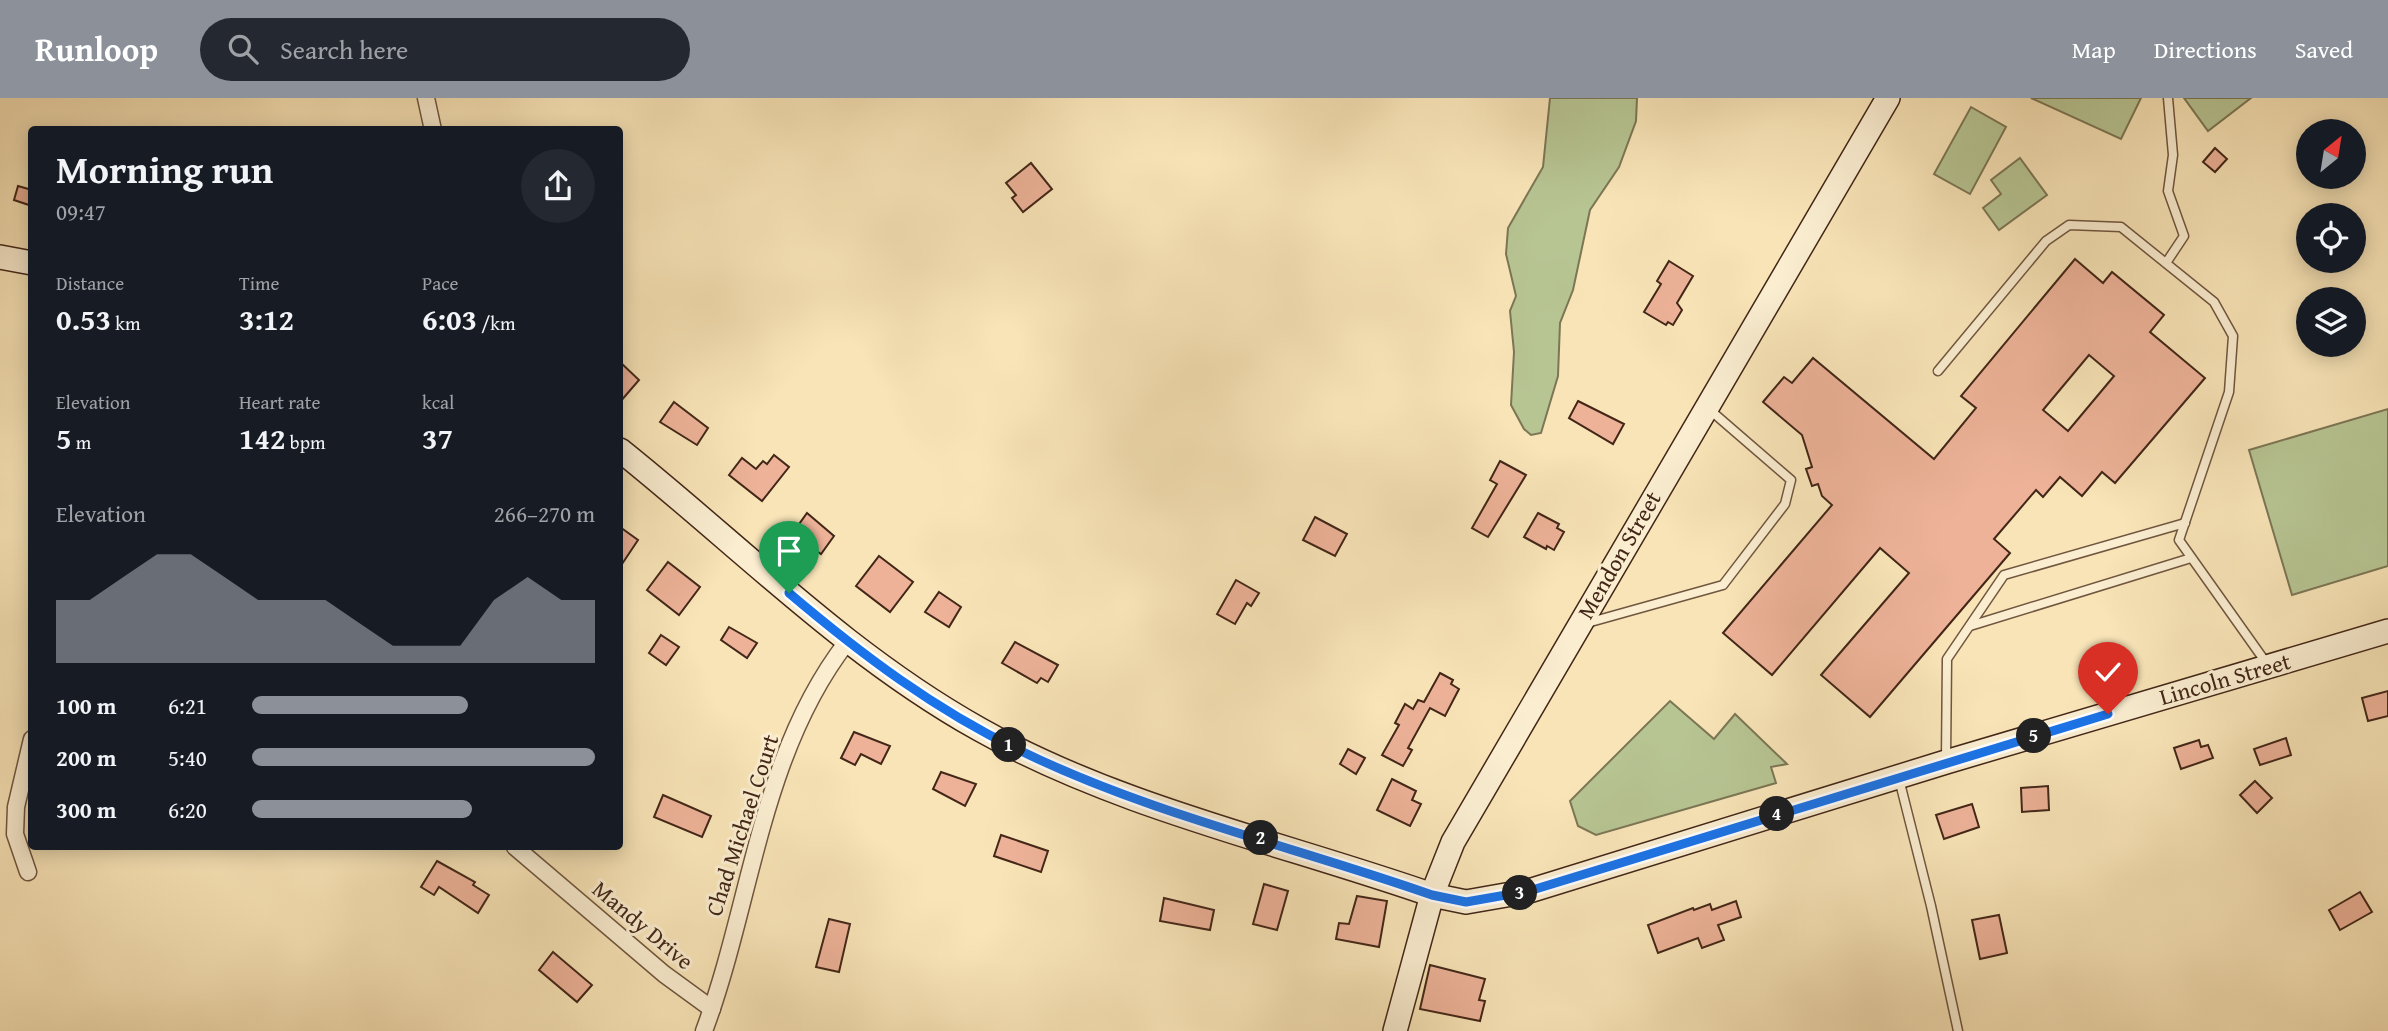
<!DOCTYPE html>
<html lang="en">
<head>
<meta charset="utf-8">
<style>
	:root { --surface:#171b24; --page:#242831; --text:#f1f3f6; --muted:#9ea1a6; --accent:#8c9099 }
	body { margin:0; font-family:"Gentium Book Plus",serif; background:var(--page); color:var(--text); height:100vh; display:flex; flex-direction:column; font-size:26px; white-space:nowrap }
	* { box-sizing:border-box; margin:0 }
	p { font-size:23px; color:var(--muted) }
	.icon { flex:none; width:38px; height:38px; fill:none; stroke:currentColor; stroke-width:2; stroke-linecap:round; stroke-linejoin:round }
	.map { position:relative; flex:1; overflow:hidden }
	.details { position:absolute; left:28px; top:28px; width:595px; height:724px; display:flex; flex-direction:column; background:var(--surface); border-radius:7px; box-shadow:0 4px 18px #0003 }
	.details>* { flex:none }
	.needle { width:46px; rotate:30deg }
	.buttons { position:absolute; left:2296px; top:21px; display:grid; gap:14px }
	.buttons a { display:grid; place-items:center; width:70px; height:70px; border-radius:50%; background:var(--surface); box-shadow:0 4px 18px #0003; font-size:35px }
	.pin { position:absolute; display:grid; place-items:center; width:60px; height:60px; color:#fff; margin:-72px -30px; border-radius:50% 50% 50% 0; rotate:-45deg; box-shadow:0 0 7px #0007 }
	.pin .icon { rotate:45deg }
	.km { position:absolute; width:35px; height:35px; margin:-18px; border-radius:50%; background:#222; color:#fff; font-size:19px; line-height:35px; text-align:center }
	.round { display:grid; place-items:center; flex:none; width:74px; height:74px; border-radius:37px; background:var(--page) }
	.head { display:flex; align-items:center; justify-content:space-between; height:119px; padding:0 28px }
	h1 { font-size:38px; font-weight:600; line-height:52px }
	.metrics { display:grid; grid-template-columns:repeat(3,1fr); gap:10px; height:119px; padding:7px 28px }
	.metrics div { display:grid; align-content:center }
	.metrics b { font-size:30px; font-weight:600 }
	.metrics small { font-size:19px; font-weight:400 }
	.metrics p { font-size:19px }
	.chart { height:196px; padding:14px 28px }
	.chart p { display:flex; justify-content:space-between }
	.chart svg { width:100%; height:126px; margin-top:7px; fill:var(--accent); opacity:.7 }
	ul { padding:0 28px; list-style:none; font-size:23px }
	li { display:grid; grid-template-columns:112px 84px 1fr; align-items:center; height:52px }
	li i { height:18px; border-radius:9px; background:var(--accent) }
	header { display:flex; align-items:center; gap:42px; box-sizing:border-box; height:98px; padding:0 35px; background:var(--accent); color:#fff }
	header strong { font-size:33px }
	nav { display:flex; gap:38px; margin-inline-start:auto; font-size:24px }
	.search { width:490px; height:63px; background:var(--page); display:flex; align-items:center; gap:18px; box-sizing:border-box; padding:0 24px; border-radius:38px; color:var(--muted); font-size:26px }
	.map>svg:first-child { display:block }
	.green { fill:#b7c593; stroke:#7c7655; stroke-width:2 }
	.building { fill:#edb298; stroke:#422617; stroke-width:2; fill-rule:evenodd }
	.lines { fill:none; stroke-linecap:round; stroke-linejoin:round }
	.lane-casing { stroke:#70563f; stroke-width:11 }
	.street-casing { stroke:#70563f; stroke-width:19 }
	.secondary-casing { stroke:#422617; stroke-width:26 }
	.lane { stroke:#faedd0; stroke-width:8 }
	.street { stroke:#faedd0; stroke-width:16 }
	.secondary { stroke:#faedd0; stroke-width:23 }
	.route-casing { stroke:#fff; stroke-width:14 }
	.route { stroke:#1a73e8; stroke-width:9 }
	.labels { text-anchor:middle; stroke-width:6; stroke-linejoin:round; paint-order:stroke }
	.street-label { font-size:23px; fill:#422617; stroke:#faedd0 }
</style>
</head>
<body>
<header>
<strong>Runloop</strong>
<div class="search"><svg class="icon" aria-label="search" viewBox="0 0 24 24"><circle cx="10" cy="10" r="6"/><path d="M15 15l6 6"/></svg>Search here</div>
<nav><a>Map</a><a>Directions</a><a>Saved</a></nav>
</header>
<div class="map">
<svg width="2388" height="933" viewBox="0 0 2388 933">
	<rect width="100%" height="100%" fill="#f8e4b7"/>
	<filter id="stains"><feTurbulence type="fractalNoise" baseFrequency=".00286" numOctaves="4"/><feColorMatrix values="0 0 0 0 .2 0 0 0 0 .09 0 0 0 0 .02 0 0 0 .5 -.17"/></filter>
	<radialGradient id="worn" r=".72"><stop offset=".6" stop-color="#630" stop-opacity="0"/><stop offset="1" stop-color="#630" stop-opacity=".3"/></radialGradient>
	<g class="green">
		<path d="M1550,0H1637L1636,23L1619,69L1590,112L1573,192L1560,225L1558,278L1541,335L1531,337L1524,331L1511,307L1514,254L1510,213L1516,198L1506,156L1508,130L1543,69Z"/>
		<path d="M2031,0H2141L2121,41Z"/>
		<path d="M2184,0H2251L2208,33Z"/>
		<path d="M1971,9L2006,29L1970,96L1934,76Z"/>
		<path d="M2020,60L2047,97L1999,132L1983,110L2001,96L1991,82Z"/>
		<path d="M2388,311V468L2292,497L2249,352Z"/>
		<path d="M1670,603L1714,641L1735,616L1787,666L1771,669L1776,685L1596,737L1578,728L1570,703Z"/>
	</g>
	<g class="building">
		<path d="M2215,50L2227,61L2215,74L2203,64Z"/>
		<path d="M1031,65L1052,91L1023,114L1012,100L1016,97L1006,85Z"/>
		<path d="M18,88L32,92V108L14,102Z"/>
		<path d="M2075,161L2103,185L2112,174L2164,217L2150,234L2205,280L2115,385L2102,374L2082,398L2060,379L2043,399L2036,392L1994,441L2010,455L1870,619L1821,577L1909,475L1880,450L1772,577L1723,535L1832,407L1822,398L1818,386L1812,388L1806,371L1812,369L1802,337L1763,304L1784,279L1792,285L1813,260L1934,361L1976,310L1961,298ZM2089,257L2114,278L2068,333L2043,312Z"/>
		<path d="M1669,163L1693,178L1677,205L1682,212L1673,227L1668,224L1666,227L1644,214L1661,186L1657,183Z"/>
		<path d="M620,264L639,282L620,304Z"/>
		<path d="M1578,303L1624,326L1613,346L1569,320Z"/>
		<path d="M674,304L708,330L697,347L660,324Z"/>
		<path d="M774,357L789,369L762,403L729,377L742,360L756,371L763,363L767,366Z"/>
		<path d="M1500,363L1526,377L1488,439L1472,430L1497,386L1490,382Z"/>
		<path d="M807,415L834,438L821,456L792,436Z"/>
		<path d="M1538,415L1559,426L1557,430L1564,434L1554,452L1547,448L1546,451L1524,439Z"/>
		<path d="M1315,419L1347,436L1335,458L1303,442Z"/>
		<path d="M620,429L638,442L620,469Z"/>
		<path d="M879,458L913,484L890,514L856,488Z"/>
		<path d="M668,464L700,489L679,517L647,492Z"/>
		<path d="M1236,482L1259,495L1251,508L1247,505L1235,526L1217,516Z"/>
		<path d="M939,494L961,509L949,529L925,514Z"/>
		<path d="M729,529L757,545L747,560L721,542Z"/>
		<path d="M661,537L679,549L666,567L649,555Z"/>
		<path d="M1015,544L1058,567L1048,584L1041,580L1037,585L1002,565Z"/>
		<path d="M1440,575L1453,582L1451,586L1459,591L1445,618L1430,610L1408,650L1412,652L1403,668L1382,657L1399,627L1395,625L1405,606L1413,611L1418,602L1424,604Z"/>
		<path d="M2388,593V618L2368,623L2362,600Z"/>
		<path d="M854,634L890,648L881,666L861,656L855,667L841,660Z"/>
		<path d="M2286,640L2291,657L2260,667L2254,651Z"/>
		<path d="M2199,642L2201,649L2208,647L2213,660L2181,671L2174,650Z"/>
		<path d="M1348,651L1365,660L1356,676L1340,666Z"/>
		<path d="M941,674L976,686L965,708L933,691Z"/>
		<path d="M1392,681L1416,693L1412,702L1421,706L1410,728L1377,712Z"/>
		<path d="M2255,683L2272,700L2257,715L2240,697Z"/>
		<path d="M2048,688L2049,712L2022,714L2021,690Z"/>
		<path d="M663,697L711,718L702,739L654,719Z"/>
		<path d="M1972,706L1979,729L1944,741L1936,717Z"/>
		<path d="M1001,737L1048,753L1041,774L994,758Z"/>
		<path d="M437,763L475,784L473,787L489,797L478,815L439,789L434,797L421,789Z"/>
		<path d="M1264,786L1288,793L1277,832L1253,826Z"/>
		<path d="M2360,794L2372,814L2340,832L2329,812Z"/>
		<path d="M1357,798L1387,803L1379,849L1336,841L1339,825L1349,826Z"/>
		<path d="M1164,800L1214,812L1210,832L1160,823Z"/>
		<path d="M1736,803L1741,819L1718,827L1724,842L1702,850L1698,840L1658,855L1648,827L1693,810L1694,812L1710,806L1712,812Z"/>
		<path d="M1999,817L2007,855L1980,861L1972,822Z"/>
		<path d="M829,821L850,826L839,874L816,869Z"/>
		<path d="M553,854L592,887L577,904L539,872Z"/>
		<path d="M1430,867L1485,881L1479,902L1485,903L1480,923L1420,911Z"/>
	</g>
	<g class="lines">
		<defs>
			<g id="lane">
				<path d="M2166,165L2184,138L2168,93L2173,57L2168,0"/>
				<path d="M1938,273L2046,143L2069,127L2121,129L2214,204L2233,238L2229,294L2179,442L2267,566"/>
				<path d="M1587,525L1723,487L1785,406L1791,382L1710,312"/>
				<path d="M1970,528L2191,460"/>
				<path d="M1946,660L1947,561L2004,477L2185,425"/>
				<path d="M1899,681L1931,808L1958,933"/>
			</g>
			<g id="street">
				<path d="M426,0L433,32"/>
				<path d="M515,749L664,876L712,911"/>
				<path d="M28,774L15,736L16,709L32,641"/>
				<path d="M704,933C752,805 760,656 847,544"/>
			</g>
			<g id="secondary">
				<path d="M0,159L32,165"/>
				<path d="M620,352C739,447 845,556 979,631C1117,709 1283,745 1432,797L1466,804L1529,793L1946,664L2388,533"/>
				<path d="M1395,933L1432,797L1453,744L1888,0"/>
			</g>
		</defs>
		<use href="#lane" class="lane-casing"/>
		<use href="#street" class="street-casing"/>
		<use href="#secondary" class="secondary-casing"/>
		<use href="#lane" class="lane"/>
		<use href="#street" class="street"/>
		<use href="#secondary" class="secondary"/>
	</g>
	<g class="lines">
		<defs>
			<path id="route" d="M789,495C861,556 935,612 1021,653C1150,716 1296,749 1432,797L1466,804L1529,793L2108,616"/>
		</defs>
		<use href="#route" class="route-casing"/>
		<use href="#route" class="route"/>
	</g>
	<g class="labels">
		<g class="street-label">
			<text transform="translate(1619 457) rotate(-60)" y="8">Mendon Street</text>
			<text transform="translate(2225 581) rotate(-16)" y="8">Lincoln Street</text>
			<text transform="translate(742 727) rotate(-72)" y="8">Chad Michael Court</text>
			<text transform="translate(643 827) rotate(40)" y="8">Mandy Drive</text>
		</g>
	</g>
	<rect width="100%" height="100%" filter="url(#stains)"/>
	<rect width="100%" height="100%" fill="url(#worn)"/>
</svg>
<div class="buttons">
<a><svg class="needle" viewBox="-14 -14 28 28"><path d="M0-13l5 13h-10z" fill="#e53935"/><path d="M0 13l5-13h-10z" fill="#9ea1a6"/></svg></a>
<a><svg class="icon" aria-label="locate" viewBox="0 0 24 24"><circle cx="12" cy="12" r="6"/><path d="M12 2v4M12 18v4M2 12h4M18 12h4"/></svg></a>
<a><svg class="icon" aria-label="layers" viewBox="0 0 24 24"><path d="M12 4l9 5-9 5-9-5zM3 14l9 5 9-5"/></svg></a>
</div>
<div class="pin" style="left:789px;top:495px;background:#1e9e55"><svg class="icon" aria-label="arrive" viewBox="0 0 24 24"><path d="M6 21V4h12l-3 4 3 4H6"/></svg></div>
<div class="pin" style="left:2108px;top:616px;background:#d93025"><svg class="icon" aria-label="check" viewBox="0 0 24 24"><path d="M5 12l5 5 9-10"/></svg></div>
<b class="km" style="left:1009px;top:647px">1</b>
<b class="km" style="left:1261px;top:740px">2</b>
<b class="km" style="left:1520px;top:795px">3</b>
<b class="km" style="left:1777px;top:716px">4</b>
<b class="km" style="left:2034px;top:638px">5</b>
<section class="details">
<div class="head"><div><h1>Morning run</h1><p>09:47</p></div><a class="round"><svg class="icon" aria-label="share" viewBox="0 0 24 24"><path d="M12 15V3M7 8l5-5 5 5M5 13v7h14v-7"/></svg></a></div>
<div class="metrics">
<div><p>Distance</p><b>0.53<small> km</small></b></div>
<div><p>Time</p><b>3:12</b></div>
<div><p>Pace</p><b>6:03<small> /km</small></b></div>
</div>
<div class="metrics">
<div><p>Elevation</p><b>5<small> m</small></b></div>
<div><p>Heart rate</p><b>142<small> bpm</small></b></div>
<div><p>kcal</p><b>37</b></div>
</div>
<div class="chart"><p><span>Elevation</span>266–270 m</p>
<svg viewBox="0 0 160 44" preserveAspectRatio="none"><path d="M0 44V22L10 22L20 14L30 6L40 6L50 14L60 22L70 22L80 22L90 30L100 38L110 38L120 38L130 22L140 14L150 22L160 22V44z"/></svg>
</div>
<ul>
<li><b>100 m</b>6:21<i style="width:63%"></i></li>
<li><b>200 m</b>5:40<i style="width:100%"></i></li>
<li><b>300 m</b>6:20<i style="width:64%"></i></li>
</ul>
</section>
</div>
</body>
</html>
